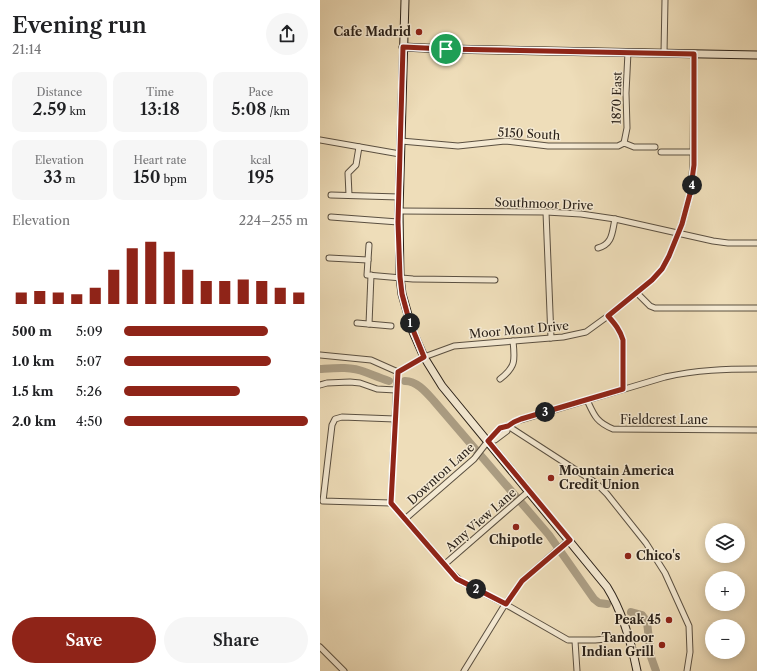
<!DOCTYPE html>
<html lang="en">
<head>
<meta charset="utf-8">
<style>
	:root { --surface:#fff; --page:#f6f6f6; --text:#202124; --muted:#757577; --accent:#8f2418 }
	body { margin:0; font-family:"Libre Caslon Text",serif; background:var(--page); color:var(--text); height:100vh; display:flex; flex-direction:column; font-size:15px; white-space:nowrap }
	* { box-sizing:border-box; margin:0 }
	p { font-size:13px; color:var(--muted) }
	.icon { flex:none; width:22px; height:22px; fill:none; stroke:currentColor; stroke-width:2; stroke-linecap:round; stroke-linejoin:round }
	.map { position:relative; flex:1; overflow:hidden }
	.side { display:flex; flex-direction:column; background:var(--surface); width:320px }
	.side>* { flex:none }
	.buttons { position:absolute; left:385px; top:523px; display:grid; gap:8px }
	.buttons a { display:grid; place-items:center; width:40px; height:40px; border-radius:50%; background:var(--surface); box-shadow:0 2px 10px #0003; font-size:20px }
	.pin { position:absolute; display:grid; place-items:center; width:34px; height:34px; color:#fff; margin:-17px; border:2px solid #fff; border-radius:50%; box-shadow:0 1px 4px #0007 }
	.km { position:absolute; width:20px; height:20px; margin:-10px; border-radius:50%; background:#222; color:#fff; font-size:11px; line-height:20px; text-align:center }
	.round { display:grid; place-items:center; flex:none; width:42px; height:42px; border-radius:21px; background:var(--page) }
	.overview { display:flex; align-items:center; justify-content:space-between; height:68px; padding:0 12px }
	h1 { font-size:22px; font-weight:600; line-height:30px }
	.metrics { display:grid; grid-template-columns:repeat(3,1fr); gap:6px; height:68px; padding:4px 12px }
	.metrics div { display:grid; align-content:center; border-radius:10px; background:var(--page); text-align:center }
	.metrics b { font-size:17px; font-weight:600 }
	.metrics small { font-size:11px; font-weight:400 }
	.metrics p { font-size:11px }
	.chart { height:112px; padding:8px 12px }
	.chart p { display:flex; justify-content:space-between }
	.chart svg { width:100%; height:72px; margin-top:4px; stroke:var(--accent); stroke-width:6 }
	.button { display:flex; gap:8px; margin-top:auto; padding:8px 12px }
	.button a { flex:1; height:46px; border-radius:24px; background:var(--accent); color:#fff; font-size:16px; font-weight:600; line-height:46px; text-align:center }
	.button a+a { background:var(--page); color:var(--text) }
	ul { padding:0 12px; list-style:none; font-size:13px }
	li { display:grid; grid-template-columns:64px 48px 1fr; align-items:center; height:30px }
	li i { height:10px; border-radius:5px; background:var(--accent) }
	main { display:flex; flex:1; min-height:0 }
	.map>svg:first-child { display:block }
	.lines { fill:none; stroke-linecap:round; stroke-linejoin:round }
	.river { stroke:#ab9d83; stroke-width:8 }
	.street-casing { stroke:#5b5041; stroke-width:7 }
	.secondary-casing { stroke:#2a2119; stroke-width:9 }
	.street { stroke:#f4e9d2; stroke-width:5 }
	.secondary { stroke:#f4e9d2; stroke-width:7 }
	.route-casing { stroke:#fff; stroke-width:8 }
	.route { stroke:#8f2418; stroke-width:5 }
	.poi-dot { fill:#8f2418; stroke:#f4e9d2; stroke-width:1.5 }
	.labels { text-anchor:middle; stroke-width:3; stroke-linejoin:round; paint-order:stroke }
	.poi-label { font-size:12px; font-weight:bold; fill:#2a2119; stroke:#f4e9d2; text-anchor:end }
	.street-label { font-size:12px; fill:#2a2119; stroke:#f4e9d2 }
</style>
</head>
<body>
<main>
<section class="side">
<div class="overview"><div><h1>Evening run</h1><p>21:14</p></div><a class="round"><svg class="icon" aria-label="share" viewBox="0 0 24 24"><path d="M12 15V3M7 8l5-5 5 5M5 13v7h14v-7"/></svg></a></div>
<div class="metrics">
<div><p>Distance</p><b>2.59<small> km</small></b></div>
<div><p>Time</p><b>13:18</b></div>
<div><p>Pace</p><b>5:08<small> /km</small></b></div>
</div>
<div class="metrics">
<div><p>Elevation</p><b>33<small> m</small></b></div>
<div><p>Heart rate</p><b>150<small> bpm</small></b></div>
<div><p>kcal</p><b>195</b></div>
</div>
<div class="chart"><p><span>Elevation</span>224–255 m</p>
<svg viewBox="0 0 160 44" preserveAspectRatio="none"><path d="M5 44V37M15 44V36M25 44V37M35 44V38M45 44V34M55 44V23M65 44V10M75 44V6M85 44V12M95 44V23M105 44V30M115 44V30M125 44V29M135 44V30M145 44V34M155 44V37"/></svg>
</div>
<ul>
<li><b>500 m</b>5:09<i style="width:78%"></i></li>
<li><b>1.0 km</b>5:07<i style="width:80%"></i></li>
<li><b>1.5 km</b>5:26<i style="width:63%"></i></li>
<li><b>2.0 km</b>4:50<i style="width:100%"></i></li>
</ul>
<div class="button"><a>Save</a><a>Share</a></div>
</section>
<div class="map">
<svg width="437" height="671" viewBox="0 0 437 671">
	<rect width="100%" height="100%" fill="#eeddb9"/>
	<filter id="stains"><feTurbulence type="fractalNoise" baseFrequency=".005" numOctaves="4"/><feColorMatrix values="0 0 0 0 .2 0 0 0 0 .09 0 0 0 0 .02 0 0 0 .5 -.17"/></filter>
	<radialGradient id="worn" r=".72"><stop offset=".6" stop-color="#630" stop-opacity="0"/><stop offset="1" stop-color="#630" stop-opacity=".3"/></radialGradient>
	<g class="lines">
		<g class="river">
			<path d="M0,369C14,368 31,366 45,372C53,375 60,378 69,381"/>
			<path d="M85,381C97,381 106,392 114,401L229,535L274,599L279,603L287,604"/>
			<path d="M311,612L322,615L327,622L331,657L336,671"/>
		</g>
		<defs>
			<g id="street">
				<path d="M344,53L345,0"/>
				<path d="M0,140L80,154"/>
				<path d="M81,141L138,146L185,141L228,146H298L304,143L314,147H335"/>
				<path d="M304,143L307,128L306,93L308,52"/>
				<path d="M341,152H374"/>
				<path d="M11,195L79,197"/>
				<path d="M29,195L28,173L36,165L39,147"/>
				<path d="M79,211L226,212L261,214L295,219L393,241L408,243H437"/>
				<path d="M226,212L231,338"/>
				<path d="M11,217L78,222"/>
				<path d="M49,245L47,275L93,279L175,280"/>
				<path d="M278,248C293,244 292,232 295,219"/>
				<path d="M9,258L48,260"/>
				<path d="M317,293L330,306L335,308H437"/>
				<path d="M288,316C295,324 300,330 303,340V389"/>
				<path d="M37,323L71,326"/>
				<path d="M49,324L51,275"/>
				<path d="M0,355L51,360L78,372"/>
				<path d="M180,379C196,367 195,360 193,341"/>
				<path d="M0,385L7,383L30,382L40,383L57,389L76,390"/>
				<path d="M267,400C274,415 276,422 293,429L437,430"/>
				<path d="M188,426L276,483L287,494L326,543L345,573L369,626L370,652L367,671"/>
				<path d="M168,441L175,440L187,431L188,426"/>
				<path d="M71,503L3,501L12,425L15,419L22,417L75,419"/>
				<path d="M85,519L154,459L168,441L180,428L188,426L194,422L345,377C377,370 405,369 437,369"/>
				<path d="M125,564L209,491"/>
				<path d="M309,637L275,640H248L185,604L142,582L132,573L71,503L77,378L78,372L104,357L134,346L243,337L266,332L288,316L332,280L342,269L349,256L362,224L370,194L373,165L374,54"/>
				<path d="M255,641L257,671"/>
				<path d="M0,647L24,671"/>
				<path d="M144,671L184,606L202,581L249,540"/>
			</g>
			<g id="secondary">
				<path d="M85,0L79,211L80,277L82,294L93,332L104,357L122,386L287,587C303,613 311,641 317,671"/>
				<path d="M83,47L126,49L437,55"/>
			</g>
		</defs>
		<use href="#street" class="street-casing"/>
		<use href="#secondary" class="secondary-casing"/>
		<use href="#street" class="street"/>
		<use href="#secondary" class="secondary"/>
	</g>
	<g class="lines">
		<defs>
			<path id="route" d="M83,47L126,49L374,54V165L370,194L362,224L349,256L342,269L332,280L288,316C295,324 300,330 303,340V389L201,419L194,422L188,426L180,428L168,441L250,540L202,581L186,604L137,579L71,503L78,372L104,357L89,320L82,294L80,277L78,222Z"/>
		</defs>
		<use href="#route" class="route-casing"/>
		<use href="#route" class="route"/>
	</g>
	<g class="poi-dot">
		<circle cx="99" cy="32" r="4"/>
		<circle cx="231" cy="478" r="4"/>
		<circle cx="196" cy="527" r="4"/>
		<circle cx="308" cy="556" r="4"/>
		<circle cx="349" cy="620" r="4"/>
		<circle cx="342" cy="645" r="4"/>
	</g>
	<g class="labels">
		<g class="poi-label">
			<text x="91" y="36">Cafe Madrid</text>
			<text x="239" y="475" text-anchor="start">Mountain America<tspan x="239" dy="14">Credit Union</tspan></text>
			<text x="196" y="544" text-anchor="middle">Chipotle</text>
			<text x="316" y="560" text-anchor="start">Chico's</text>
			<text x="341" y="624">Peak 45</text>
			<text x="334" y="642">Tandoor<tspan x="334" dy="14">Indian Grill</tspan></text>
		</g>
		<g class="street-label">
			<text transform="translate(297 98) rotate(-89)" y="4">1870 East</text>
			<text transform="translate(209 134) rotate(3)" y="4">5150 South</text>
			<text transform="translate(224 204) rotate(2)" y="4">Southmoor Drive</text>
			<text transform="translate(199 330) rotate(-5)" y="4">Moor Mont Drive</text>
			<text x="344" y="424">Fieldcrest Lane</text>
			<text transform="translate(121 474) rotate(-42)" y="4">Downton Lane</text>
			<text transform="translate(161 520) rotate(-41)" y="4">Amy View Lane</text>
		</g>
	</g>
	<rect width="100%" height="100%" filter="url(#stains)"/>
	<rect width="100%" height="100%" fill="url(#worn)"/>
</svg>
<div class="buttons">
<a><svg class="icon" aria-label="layers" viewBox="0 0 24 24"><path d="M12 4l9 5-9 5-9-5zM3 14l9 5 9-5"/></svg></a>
<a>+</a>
<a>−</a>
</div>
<div class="pin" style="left:126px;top:49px;background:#1e9e55"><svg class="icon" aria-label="arrive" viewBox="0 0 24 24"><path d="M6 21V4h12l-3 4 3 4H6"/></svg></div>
<b class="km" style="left:90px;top:323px">1</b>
<b class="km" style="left:156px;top:589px">2</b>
<b class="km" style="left:225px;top:412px">3</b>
<b class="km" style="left:372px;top:185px">4</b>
</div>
</main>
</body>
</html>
